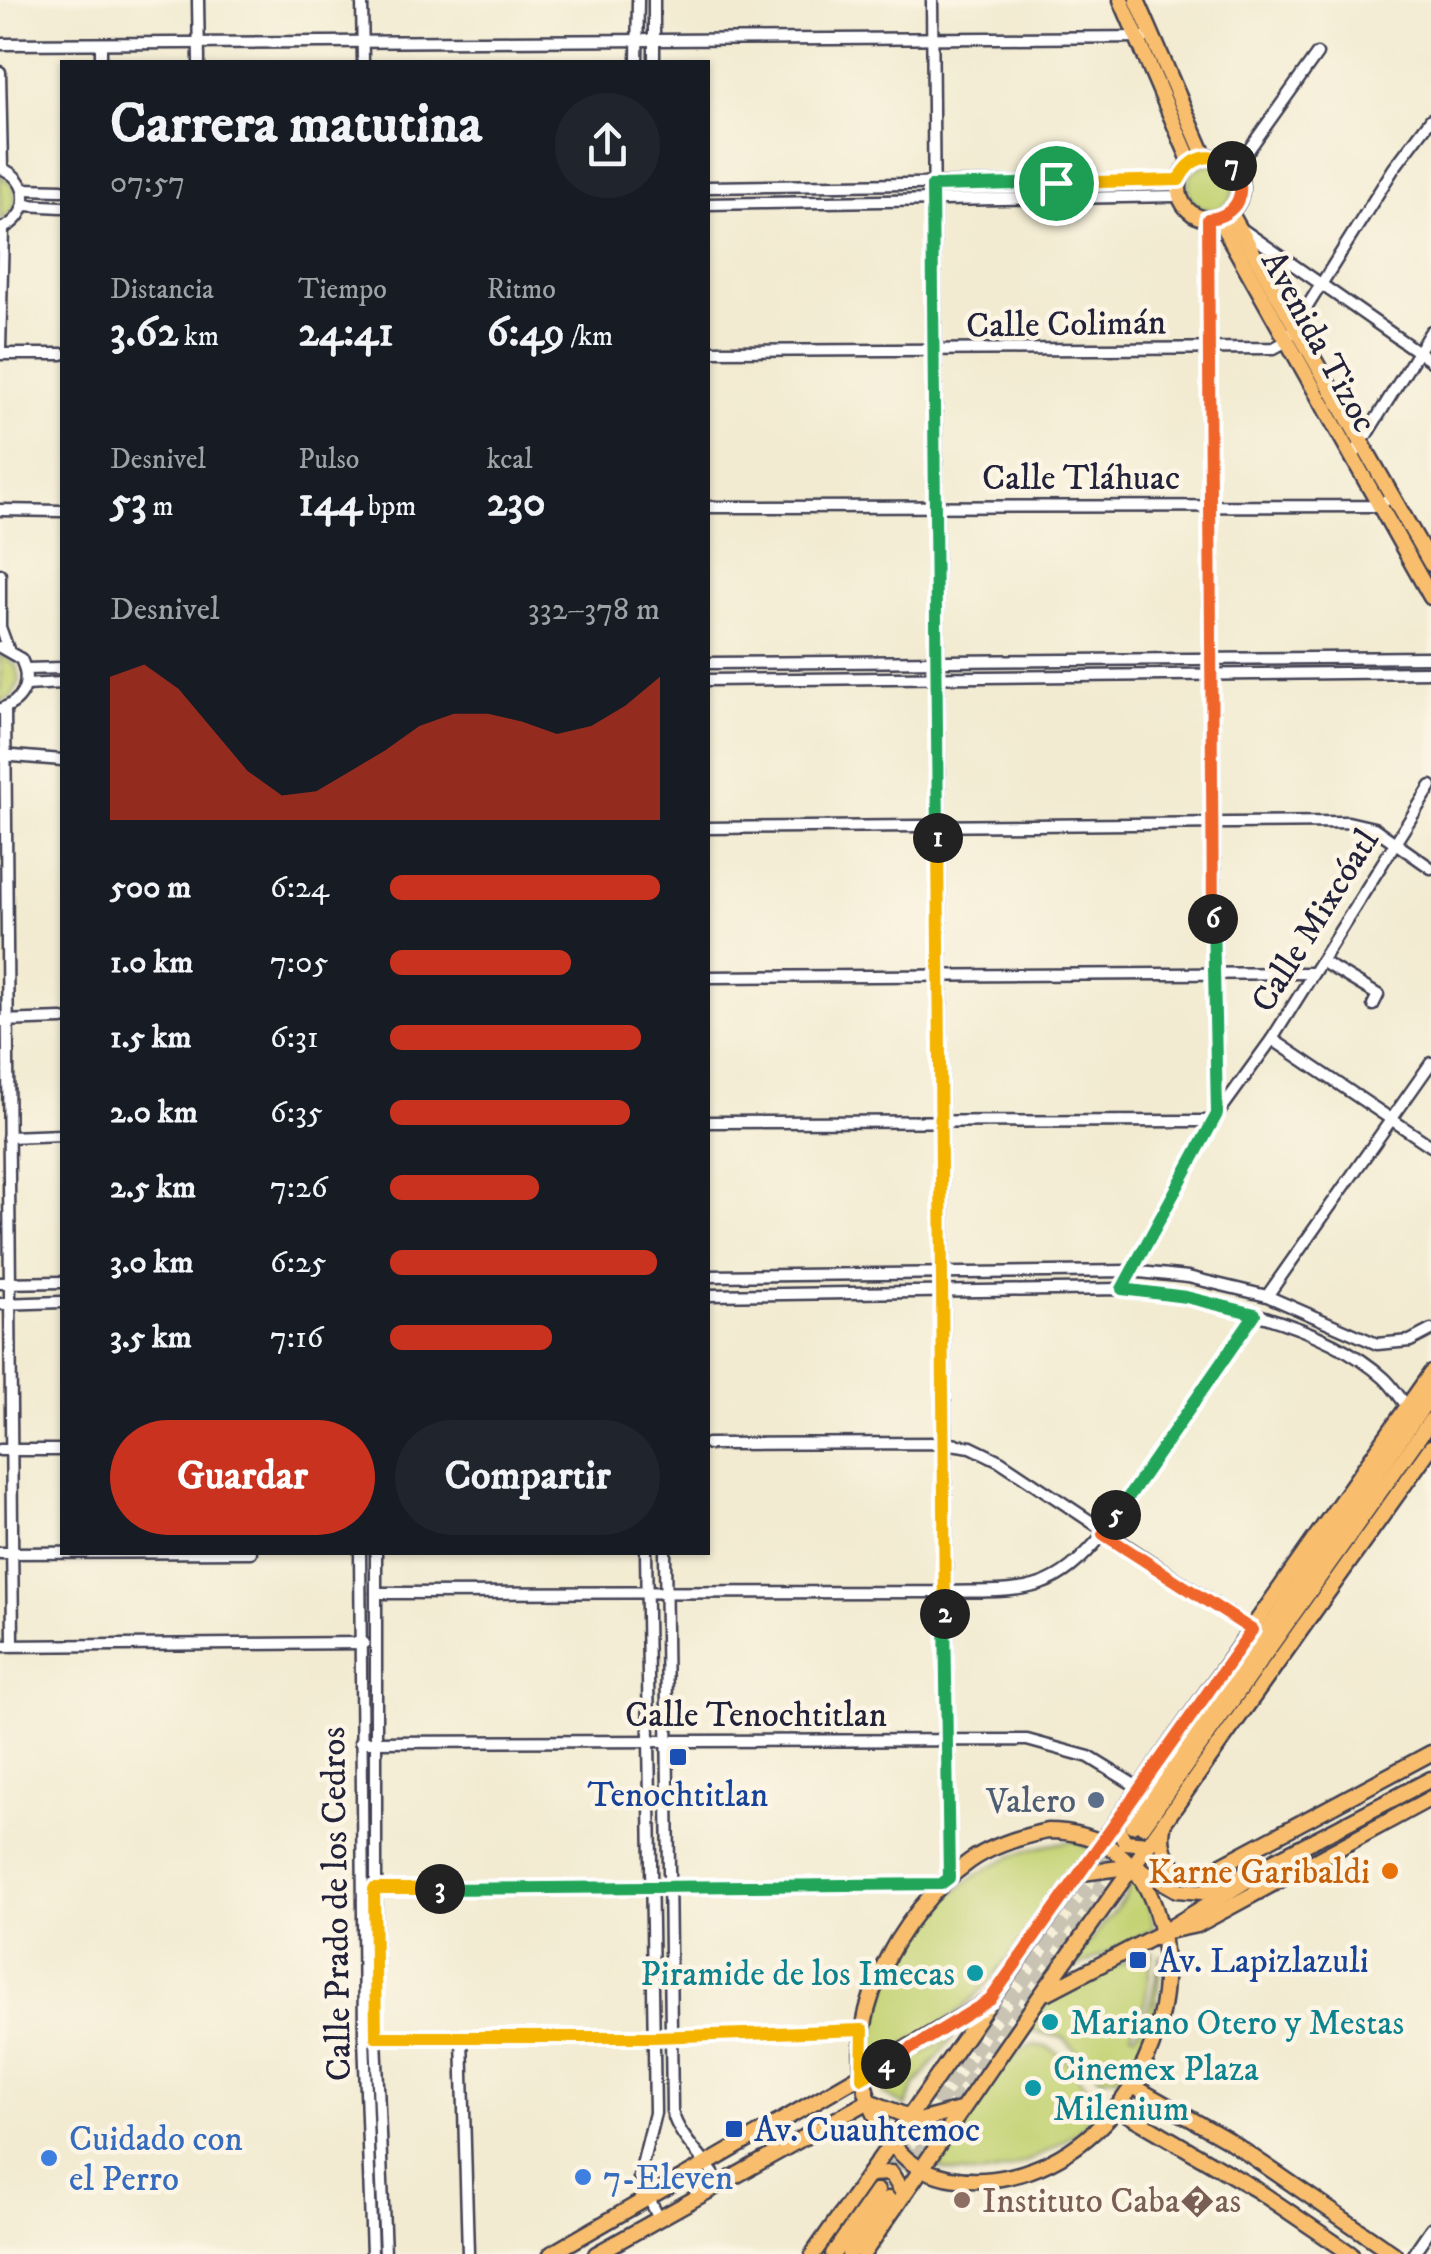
<!DOCTYPE html>
<html lang="es">
<head>
<meta charset="utf-8">
<style>
	:root { --surface:#171b24; --page:#20242c; --text:#f1f3f6; --muted:#9ea1a6; --accent:#c8321e }
	body { margin:0; font-family:"IM FELL DW Pica",serif; background:var(--page); color:var(--text); height:100vh; display:flex; flex-direction:column; font-size:38px; white-space:nowrap }
	* { box-sizing:border-box; margin:0 }
	p { font-size:32px; color:var(--muted) }
	.icon { flex:none; width:55px; height:55px; fill:none; stroke:currentColor; stroke-width:2; stroke-linecap:round; stroke-linejoin:round }
	.map { position:relative; flex:1; overflow:hidden }
	.details { position:absolute; left:60px; top:60px; width:650px; height:1495px; display:flex; flex-direction:column; background:var(--surface); border-radius:0px; box-shadow:0 2px 8px #0004 }
	.details>* { flex:none }
	.pin { position:absolute; display:grid; place-items:center; width:85px; height:85px; color:#fff; margin:-42px; border:5px solid #fff; border-radius:50%; box-shadow:0 2px 10px #0007 }
	.km { position:absolute; width:50px; height:50px; margin:-25px; border-radius:50%; background:#222; color:#fff; font-size:28px; line-height:50px; text-align:center }
	.round { display:grid; place-items:center; flex:none; width:105px; height:105px; border-radius:52px; background:var(--page) }
	.overview { display:flex; align-items:center; justify-content:space-between; height:170px; padding:0 50px }
	h1 { font-size:55px; font-weight:800; line-height:75px }
	.metrics { display:grid; grid-template-columns:repeat(3,1fr); gap:15px; height:170px; padding:10px 50px }
	.metrics div { display:grid; align-content:center }
	.metrics b { font-size:42px; font-weight:800 }
	.metrics small { font-size:28px; font-weight:400 }
	.metrics p { font-size:28px }
	.chart { height:280px; padding:20px 50px }
	.chart p { display:flex; justify-content:space-between }
	.chart svg { width:100%; height:180px; margin-top:10px; fill:var(--accent); opacity:.7 }
	.primary-button { display:flex; gap:20px; margin-top:auto; padding:20px 50px }
	.primary-button a { flex:1; height:115px; border-radius:60px; background:var(--accent); color:#fff; font-size:40px; font-weight:800; line-height:115px; text-align:center }
	.primary-button a+a { background:var(--page); color:var(--text) }
	ul { padding:0 50px; list-style:none; font-size:32px }
	li { display:grid; grid-template-columns:160px 120px 1fr; align-items:center; height:75px }
	li i { height:25px; border-radius:12px; background:var(--accent) }
	.map>svg:first-child { display:block }
	.green { fill:#c4d375; stroke:#737a58; stroke-width:2.5 }
	.lines { fill:none; stroke-linecap:round; stroke-linejoin:round }
	.major-tunnel { stroke:#c8c3b3; stroke-width:14; stroke-dasharray:14 7; stroke-linecap:butt }
	.minor-casing { stroke:#414052; stroke-width:15 }
	.major-casing { stroke:#414052; stroke-width:19 }
	.minor { stroke:#fff; stroke-width:10 }
	.major { stroke:#f9be6d; stroke-width:14 }
	.split-1-casing { stroke:#fff; stroke-width:20 }
	.split-2-casing { stroke:#fff; stroke-width:20 }
	.split-3-casing { stroke:#fff; stroke-width:20 }
	.split-4-casing { stroke:#fff; stroke-width:20 }
	.split-5-casing { stroke:#fff; stroke-width:20 }
	.split-6-casing { stroke:#fff; stroke-width:20 }
	.split-7-casing { stroke:#fff; stroke-width:20 }
	.split-8-casing { stroke:#fff; stroke-width:20 }
	.split-1 { stroke:#22a559; stroke-width:12 }
	.split-2 { stroke:#f5b400; stroke-width:12 }
	.split-3 { stroke:#22a559; stroke-width:12 }
	.split-4 { stroke:#f5b400; stroke-width:12 }
	.split-5 { stroke:#f0652b; stroke-width:12 }
	.split-6 { stroke:#22a559; stroke-width:12 }
	.split-7 { stroke:#f0652b; stroke-width:12 }
	.split-8 { stroke:#f5b400; stroke-width:12 }
	.transit-dot { fill:#1a4fb4; stroke:#fcf5e5; stroke-width:4 }
	.service-dot { fill:#5c6f8a; stroke:#fcf5e5; stroke-width:4 }
	.food-dot { fill:#e8710a; stroke:#fcf5e5; stroke-width:4 }
	.culture-dot { fill:#0f9aa8; stroke:#fcf5e5; stroke-width:4 }
	.shop-dot { fill:#3f7fe0; stroke:#fcf5e5; stroke-width:4 }
	.education-dot { fill:#8d6e63; stroke:#fcf5e5; stroke-width:4 }
	.labels { text-anchor:middle; stroke-width:9; stroke-linejoin:round; paint-order:stroke }
	.street-label { font-size:35px; fill:#22223b; stroke:#fcf5e5 }
	.transit-label { font-size:35px; fill:#164399; stroke:#fcf5e5; text-anchor:start }
	.service-label { font-size:35px; fill:#4e5e75; stroke:#fcf5e5; text-anchor:end }
	.food-label { font-size:35px; fill:#c56008; stroke:#fcf5e5; text-anchor:end }
	.culture-label { font-size:35px; fill:#0d838f; stroke:#fcf5e5; text-anchor:start }
	.shop-label { font-size:35px; fill:#366cbe; stroke:#fcf5e5; text-anchor:start }
	.education-label { font-size:35px; fill:#785e54; stroke:#fcf5e5; text-anchor:start }
</style>
</head>
<body>
<div class="map">
<svg width="1431" height="2254" viewBox="0 0 1431 2254">
	<rect width="100%" height="100%" fill="#fcf5e5"/>
	<filter id="ink" filterUnits="userSpaceOnUse"><feTurbulence type="fractalNoise" baseFrequency=".01" numOctaves="2"/><feDisplacementMap in="SourceGraphic" scale="20" xChannelSelector="R" yChannelSelector="G"/><feConvolveMatrix kernelMatrix="1 2 1 2 8 2 1 2 1" color-interpolation-filters="sRGB"/></filter>
	<filter id="wash" filterUnits="userSpaceOnUse"><feTurbulence type="fractalNoise" baseFrequency=".0048" numOctaves="4" result="noise"/><feDisplacementMap in="SourceGraphic" scale="40" xChannelSelector="R" yChannelSelector="G"/><feGaussianBlur stdDeviation="2.25" result="paint"/><feColorMatrix in="noise" values="0 0 0 0 0 0 0 0 0 0 0 0 0 0 0 0 0 1.4 0 .05"/><feComposite in="paint" operator="in"/></filter>
	<g filter="url(#wash)">
		<rect width="100%" height="100%" fill="#f2ebd1"/>
		<g class="green">
			<circle cx="1211" cy="187" r="23"/>
			<path d="M0,175L12,184L16,200L9,215L0,220Z"/>
			<path d="M0,654L16,665L20,681L12,697L0,702Z"/>
			<path d="M1077,1841L1093,1850C1043,1896 1015,1961 965,2006C939,2029 902,2045 873,2064C869,2043 877,2023 882,2004C908,1916 985,1847 1077,1841Z"/>
			<path d="M1132,1877L1149,1907L1154,1929L1076,1968L1069,1967L1124,1899Z"/>
			<path d="M1153,1952L1145,2003L1131,2033L1136,2034L1150,2004L1161,1954C1157,1998 1156,2040 1127,2075L1101,2078L1064,2038L1030,2030C1044,1985 1114,1968 1153,1952Z"/>
			<path d="M957,2032L915,2086L906,2107L884,2094L880,2082L884,2077Z"/>
			<path d="M1033,2045C1073,2047 1071,2082 1102,2100C1092,2133 1019,2171 985,2174C969,2176 953,2173 938,2168L1008,2059Z"/>
		</g>
	</g>
	<g filter="url(#ink)">
		<g class="lines">
			<g class="major-tunnel">
				<path d="M894,2190L1140,1830"/>
				<path d="M877,2191L1118,1846"/>
			</g>
			<defs>
				<g id="minor">
					<path d="M198,0L199,62"/>
					<path d="M362,0L363,62"/>
					<path d="M932,0L949,1878"/>
					<path d="M0,44L1152,37"/>
					<path d="M101,45V62"/>
					<path d="M637,62L638,0"/>
					<path d="M654,62V0"/>
					<path d="M0,72L2,168"/>
					<path d="M0,168C32,179 32,217 1,229"/>
					<path d="M1235,169L1317,54"/>
					<path d="M708,187L1179,180"/>
					<path d="M23,189L62,190"/>
					<path d="M708,204L1179,196"/>
					<path d="M24,205L62,207"/>
					<path d="M1207,219L1217,1115"/>
					<path d="M1239,227L1431,361"/>
					<path d="M0,350L3,229"/>
					<path d="M708,351L1274,348L1285,342L1394,168L1431,119"/>
					<path d="M0,354H62"/>
					<path d="M1352,458L1431,331"/>
					<path d="M708,507L1378,506L1392,496"/>
					<path d="M0,510L62,511"/>
					<path d="M0,574V627L8,649"/>
					<path d="M0,647L21,659C32,682 24,701 1,709"/>
					<path d="M708,663L1431,657"/>
					<path d="M26,669L62,668"/>
					<path d="M708,680L1431,672"/>
					<path d="M26,685L62,683"/>
					<path d="M5,708L13,1645"/>
					<path d="M1,755L62,760"/>
					<path d="M708,828L1348,822L1374,828L1431,868"/>
					<path d="M1321,961L1378,995L1373,1005"/>
					<path d="M708,977L1313,973"/>
					<path d="M0,1021L62,1019"/>
					<path d="M1272,1039L1431,1146"/>
					<path d="M708,1122L1213,1121"/>
					<path d="M8,1137L62,1135"/>
					<path d="M708,1276L1130,1271L1188,1277L1267,1296L1377,1344L1410,1341L1431,1330"/>
					<path d="M0,1283L62,1282"/>
					<path d="M1122,1289L1217,1115L1272,1039L1431,786"/>
					<path d="M708,1295L1122,1289C1203,1298 1322,1321 1384,1378C1394,1387 1400,1399 1409,1408"/>
					<path d="M1267,1296L1431,1063"/>
					<path d="M0,1304L62,1302"/>
					<path d="M708,1444L944,1443L971,1447L1000,1461L1252,1629"/>
					<path d="M0,1450H62"/>
					<path d="M360,1552L364,2037L372,2254"/>
					<path d="M376,1552V2037L385,2254"/>
					<path d="M646,1552L655,2113L639,2177L659,2219"/>
					<path d="M665,1552L672,2111C679,2139 706,2159 720,2184"/>
					<path d="M0,1553L251,1552"/>
					<path d="M376,1593L944,1592C1021,1590 1051,1598 1103,1534L1255,1313"/>
					<path d="M0,1646L364,1643"/>
					<path d="M360,1742L1027,1740L1089,1757L1141,1789"/>
					<path d="M372,1889L941,1884"/>
					<path d="M370,2037H652L863,2030"/>
					<path d="M462,2037L468,2254"/>
					<path d="M1413,2254L1431,2228"/>
				</g>
				<g id="major">
					<path d="M1121,0L1191,163"/>
					<path d="M1137,0L1205,157"/>
					<circle cx="1210" cy="188" r="31"/>
					<path d="M1230,212L1431,564"/>
					<path d="M1218,218L1431,597"/>
					<path d="M1116,1825L1125,1842L1148,1844"/>
					<path d="M1132,1825L1431,1395"/>
					<path d="M1143,1826L1431,1420"/>
					<path d="M1163,1827C1158,1855 1175,1878 1205,1874L1431,1753"/>
					<path d="M1047,1831C1101,1831 1138,1858 1155,1908C1192,2017 1125,2149 1011,2176C981,2183 951,2182 922,2169C899,2158 885,2135 874,2112C833,2027 899,1911 970,1861C993,1845 1020,1837 1047,1831Z"/>
					<path d="M1082,1873L1135,1866L1177,1890L1202,1892L1262,1867L1431,1779"/>
					<path d="M1163,1932L1197,1925L1431,1798"/>
					<path d="M1048,1992L1163,1932L1251,1878"/>
					<path d="M1131,2085L1228,2140L1394,2254"/>
					<path d="M1117,2108L1257,2190L1351,2254"/>
					<path d="M869,2174L891,2173L904,2195"/>
					<path d="M551,2254L985,2003"/>
					<path d="M596,2254L869,2101L919,2121L960,2110"/>
					<path d="M813,2254L1431,1373"/>
					<path d="M833,2254L877,2191"/>
					<path d="M849,2254L888,2199"/>
					<path d="M863,2254L1039,1998L1431,1447"/>
				</g>
			</defs>
			<use href="#minor" class="minor-casing"/>
			<use href="#major" class="major-casing"/>
			<use href="#minor" class="minor"/>
			<use href="#major" class="major"/>
		</g>
	</g>
	<g class="lines" filter="url(#ink)">
		<defs>
			<path id="split-1" d="M938,838L932,186L1056,183"/>
			<path id="split-2" d="M938,838L945,1614"/>
			<path id="split-3" d="M440,1889L941,1884L949,1878L945,1614"/>
			<path id="split-4" d="M440,1889H374L376,2037H652L863,2030L862,2078L886,2064"/>
			<path id="split-5" d="M886,2064L990,2000L1252,1630L1103,1534L1116,1515"/>
			<path id="split-6" d="M1116,1515L1255,1314L1186,1297L1122,1289L1217,1114L1213,919"/>
			<path id="split-7" d="M1213,919L1208,219C1237,216 1250,191 1232,166"/>
			<path id="split-8" d="M1056,183L1179,180C1190,157 1211,150 1232,166"/>
		</defs>
		<use href="#split-1" class="split-1-casing"/>
		<use href="#split-2" class="split-2-casing"/>
		<use href="#split-3" class="split-3-casing"/>
		<use href="#split-4" class="split-4-casing"/>
		<use href="#split-5" class="split-5-casing"/>
		<use href="#split-6" class="split-6-casing"/>
		<use href="#split-7" class="split-7-casing"/>
		<use href="#split-8" class="split-8-casing"/>
		<use href="#split-1" class="split-1"/>
		<use href="#split-2" class="split-2"/>
		<use href="#split-3" class="split-3"/>
		<use href="#split-4" class="split-4"/>
		<use href="#split-5" class="split-5"/>
		<use href="#split-6" class="split-6"/>
		<use href="#split-7" class="split-7"/>
		<use href="#split-8" class="split-8"/>
	</g>
	<g class="transit-dot">
		<rect x="668" y="1747" width="20" height="20" rx="5"/>
		<rect x="1128" y="1950" width="20" height="20" rx="5"/>
		<rect x="724" y="2119" width="20" height="20" rx="5"/>
	</g>
	<circle class="service-dot" cx="1096" cy="1800" r="10"/>
	<circle class="food-dot" cx="1390" cy="1871" r="10"/>
	<g class="culture-dot">
		<circle cx="975" cy="1973" r="10"/>
		<circle cx="1050" cy="2022" r="10"/>
		<circle cx="1033" cy="2088" r="10"/>
	</g>
	<g class="shop-dot">
		<circle cx="49" cy="2158" r="10"/>
		<circle cx="583" cy="2177" r="10"/>
	</g>
	<circle class="education-dot" cx="962" cy="2200" r="10"/>
	<g class="labels">
		<g class="street-label">
			<text transform="translate(1066 323) rotate(-1)" y="12">Calle Colimán</text>
			<text transform="translate(1320 341) rotate(61)" y="12">Avenida Tizoc</text>
			<text x="1081" y="489">Calle Tláhuac</text>
			<text transform="translate(1314 920) rotate(-58)" y="12">Calle Mixcóatl</text>
			<text x="756" y="1726">Calle Tenochtitlan</text>
			<text transform="translate(335 1904) rotate(-91)" y="12">Calle Prado de los Cedros</text>
		</g>
		<g class="transit-label">
			<text x="678" y="1806" text-anchor="middle">Tenochtitlan</text>
			<text x="1158" y="1972">Av. Lapizlazuli</text>
			<text x="754" y="2141">Av. Cuauhtemoc</text>
		</g>
		<g class="service-label">
			<text x="1076" y="1812">Valero</text>
		</g>
		<g class="food-label">
			<text x="1370" y="1883">Karne Garibaldi</text>
		</g>
		<g class="culture-label">
			<text x="955" y="1985" text-anchor="end">Piramide de los Imecas</text>
			<text x="1070" y="2034">Mariano Otero y Mestas</text>
			<text x="1053" y="2080">Cinemex Plaza<tspan x="1053" dy="40">Milenium</tspan></text>
		</g>
		<g class="shop-label">
			<text x="69" y="2150">Cuidado con<tspan x="69" dy="40">el Perro</tspan></text>
			<text x="603" y="2189">7-Eleven</text>
		</g>
		<g class="education-label">
			<text x="982" y="2212">Instituto Caba�as</text>
		</g>
	</g>
</svg>
<div class="pin" style="left:1056px;top:183px;background:#1e9e55"><svg class="icon" aria-label="arrive" viewBox="0 0 24 24"><path d="M6 21V4h12l-3 4 3 4H6"/></svg></div>
<b class="km" style="left:938px;top:838px">1</b>
<b class="km" style="left:945px;top:1614px">2</b>
<b class="km" style="left:440px;top:1889px">3</b>
<b class="km" style="left:886px;top:2064px">4</b>
<b class="km" style="left:1116px;top:1515px">5</b>
<b class="km" style="left:1213px;top:919px">6</b>
<b class="km" style="left:1232px;top:166px">7</b>
<section class="details">
<div class="overview"><div><h1>Carrera matutina</h1><p>07:57</p></div><a class="round"><svg class="icon" aria-label="share" viewBox="0 0 24 24"><path d="M12 15V3M7 8l5-5 5 5M5 13v7h14v-7"/></svg></a></div>
<div class="metrics">
<div><p>Distancia</p><b>3.62<small> km</small></b></div>
<div><p>Tiempo</p><b>24:41</b></div>
<div><p>Ritmo</p><b>6:49<small> /km</small></b></div>
</div>
<div class="metrics">
<div><p>Desnivel</p><b>53<small> m</small></b></div>
<div><p>Pulso</p><b>144<small> bpm</small></b></div>
<div><p>kcal</p><b>230</b></div>
</div>
<div class="chart"><p><span>Desnivel</span>332–378 m</p>
<svg viewBox="0 0 160 44" preserveAspectRatio="none"><path d="M0 44V9L10 6L20 12L30 22L40 32L50 38L60 37L70 32L80 27L90 21L100 18L110 18L120 20L130 23L140 21L150 16L160 9V44z"/></svg>
</div>
<ul>
<li><b>500 m</b>6:24<i style="width:100%"></i></li>
<li><b>1.0 km</b>7:05<i style="width:67%"></i></li>
<li><b>1.5 km</b>6:31<i style="width:93%"></i></li>
<li><b>2.0 km</b>6:35<i style="width:89%"></i></li>
<li><b>2.5 km</b>7:26<i style="width:55%"></i></li>
<li><b>3.0 km</b>6:25<i style="width:99%"></i></li>
<li><b>3.5 km</b>7:16<i style="width:60%"></i></li>
</ul>
<div class="primary-button"><a>Guardar</a><a>Compartir</a></div>
</section>
</div>
</body>
</html>
